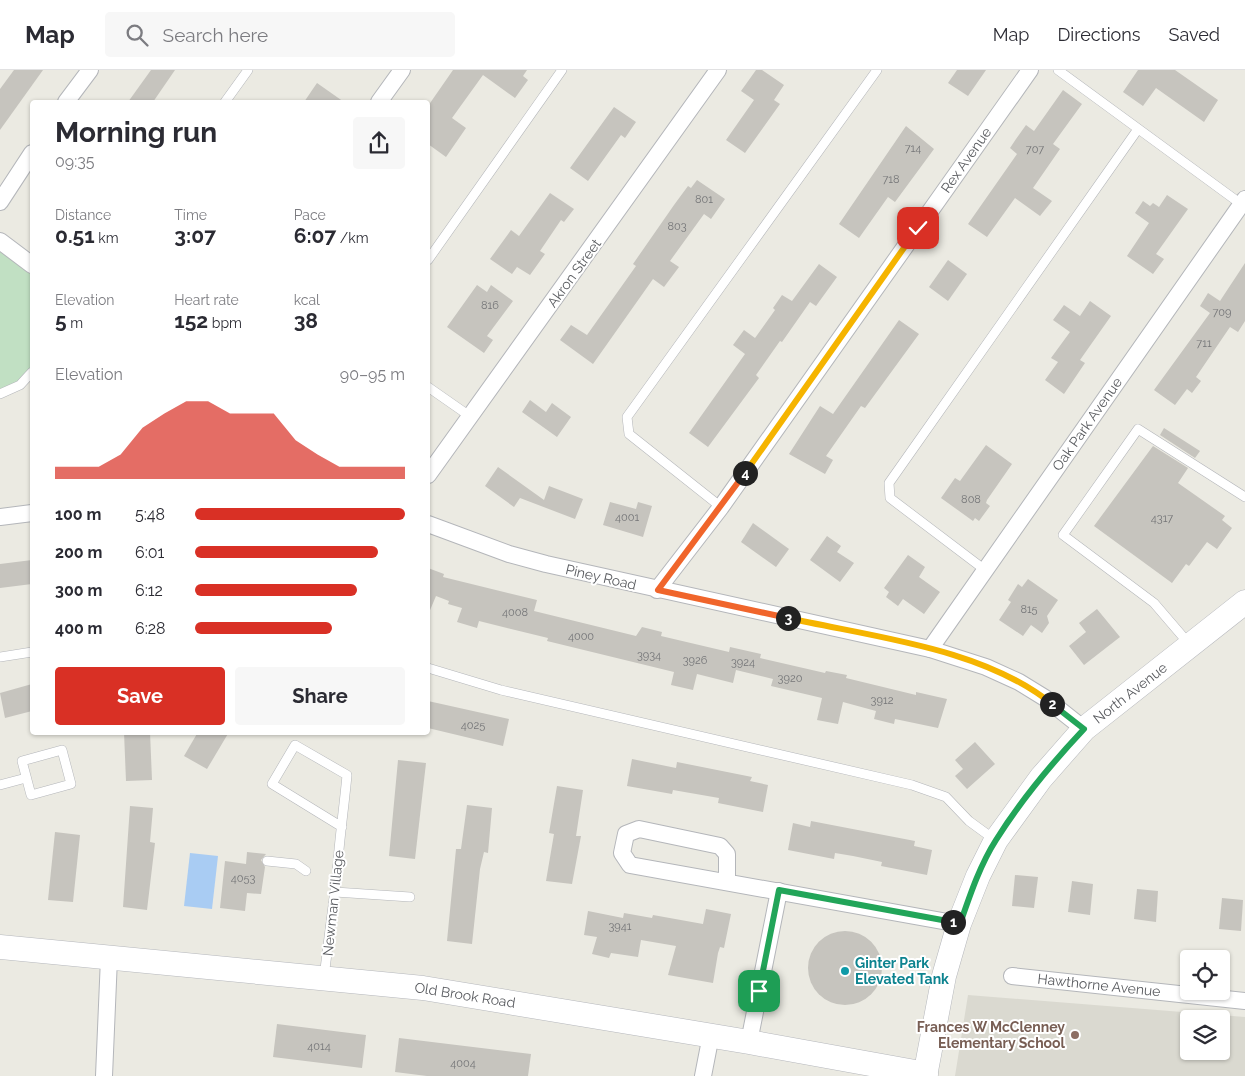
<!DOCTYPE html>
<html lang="en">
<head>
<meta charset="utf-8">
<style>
	:root { --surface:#fff; --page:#f7f7f7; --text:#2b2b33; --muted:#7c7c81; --line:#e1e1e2; --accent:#d93025 }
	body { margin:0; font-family:Raleway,sans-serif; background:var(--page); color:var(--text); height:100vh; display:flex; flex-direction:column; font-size:19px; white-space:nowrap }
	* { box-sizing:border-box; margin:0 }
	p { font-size:16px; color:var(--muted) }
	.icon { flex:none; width:28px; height:28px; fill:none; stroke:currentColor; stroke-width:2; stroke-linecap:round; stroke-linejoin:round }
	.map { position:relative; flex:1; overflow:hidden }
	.drawer { position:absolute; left:30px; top:30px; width:400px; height:635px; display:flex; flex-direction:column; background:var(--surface); border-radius:5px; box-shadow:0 1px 4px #0004 }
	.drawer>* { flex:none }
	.buttons { position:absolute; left:1180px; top:880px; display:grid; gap:10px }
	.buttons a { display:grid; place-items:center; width:50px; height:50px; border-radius:5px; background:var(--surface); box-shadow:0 1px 4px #0004; font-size:25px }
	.pin { position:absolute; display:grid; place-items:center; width:42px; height:42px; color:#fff; margin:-21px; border-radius:10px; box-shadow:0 2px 8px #0006 }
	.km { position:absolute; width:25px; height:25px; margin:-12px; border-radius:50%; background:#222; color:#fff; font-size:14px; line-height:25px; text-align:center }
	.round { display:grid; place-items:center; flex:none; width:52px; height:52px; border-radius:5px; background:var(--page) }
	.overview { display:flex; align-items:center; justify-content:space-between; height:85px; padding:0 25px }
	h1 { font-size:28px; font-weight:700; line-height:38px }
	.stats { display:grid; grid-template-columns:repeat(3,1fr); gap:8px; height:85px; padding:5px 25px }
	.stats div { display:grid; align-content:center }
	.stats b { font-size:21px; font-weight:700 }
	.stats small { font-size:14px; font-weight:400 }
	.stats p { font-size:14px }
	.chart { height:140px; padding:10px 25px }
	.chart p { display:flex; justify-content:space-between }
	.chart svg { width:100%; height:90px; margin-top:5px; fill:var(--accent); opacity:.7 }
	.primary-button { display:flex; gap:10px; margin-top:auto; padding:10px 25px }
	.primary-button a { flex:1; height:58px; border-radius:5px; background:var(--accent); color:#fff; font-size:20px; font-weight:700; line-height:58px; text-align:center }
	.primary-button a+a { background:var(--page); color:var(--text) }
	ul { padding:0 25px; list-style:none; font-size:16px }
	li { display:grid; grid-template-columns:80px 60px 1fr; align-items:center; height:38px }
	li i { height:12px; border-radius:6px; background:var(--accent) }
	header { display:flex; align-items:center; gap:30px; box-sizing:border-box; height:70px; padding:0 25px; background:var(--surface); border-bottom:1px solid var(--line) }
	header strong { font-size:24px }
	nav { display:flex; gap:28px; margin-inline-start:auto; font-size:18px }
	.search { width:350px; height:45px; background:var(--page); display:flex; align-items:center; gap:12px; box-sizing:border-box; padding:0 18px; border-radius:5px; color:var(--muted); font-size:19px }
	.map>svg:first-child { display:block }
	.education { fill:#dad9d0; fill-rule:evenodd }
	.green { fill:#c1e0c3 }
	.water { fill:#a9ccf3 }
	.building { fill:#c6c4be }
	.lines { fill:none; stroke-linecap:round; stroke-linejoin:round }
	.lane-casing { stroke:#b4b6ba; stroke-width:10 }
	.street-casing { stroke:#b4b6ba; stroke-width:18 }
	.secondary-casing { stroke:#b5b7bc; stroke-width:25 }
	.lane { stroke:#fff; stroke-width:9 }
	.street { stroke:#fff; stroke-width:16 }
	.secondary { stroke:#fff; stroke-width:24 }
	.split-1-casing { stroke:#fff; stroke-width:10 }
	.split-2-casing { stroke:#fff; stroke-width:10 }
	.split-3-casing { stroke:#fff; stroke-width:10 }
	.split-4-casing { stroke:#fff; stroke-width:10 }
	.split-5-casing { stroke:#fff; stroke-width:10 }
	.split-1 { stroke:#22a559; stroke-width:6 }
	.split-2 { stroke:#22a559; stroke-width:6 }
	.split-3 { stroke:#f5b400; stroke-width:6 }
	.split-4 { stroke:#f0652b; stroke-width:6 }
	.split-5 { stroke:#f5b400; stroke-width:6 }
	.culture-dot { fill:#0f9aa8; stroke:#fff; stroke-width:2 }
	.education-dot { fill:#8d6e63; stroke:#fff; stroke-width:2 }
	.labels { text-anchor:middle; stroke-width:4; stroke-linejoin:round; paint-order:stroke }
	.number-label { font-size:11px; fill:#757678 }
	.street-label { font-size:14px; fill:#5a5c60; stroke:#fff }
	.culture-label { font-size:14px; font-weight:bold; fill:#0d838f; stroke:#fff; text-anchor:start }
	.education-label { font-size:14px; font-weight:bold; fill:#785e54; stroke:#fff; text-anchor:end }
</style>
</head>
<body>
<header>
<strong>Map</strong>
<div class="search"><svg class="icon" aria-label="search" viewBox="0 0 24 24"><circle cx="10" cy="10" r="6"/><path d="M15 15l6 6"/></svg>Search here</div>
<nav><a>Map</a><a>Directions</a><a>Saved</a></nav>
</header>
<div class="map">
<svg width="1245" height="1006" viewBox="0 0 1245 1006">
	<rect width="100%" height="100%" fill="#ebeae2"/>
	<path class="education" d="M968,925L1245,947V1006H955ZM1189,949H1221V981H1189Z"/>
	<path class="green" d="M0,171L32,195V302L0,324Z"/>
	<path class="water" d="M190,783L218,786L212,839L184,836Z"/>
	<g class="building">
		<path d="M14,0H43L0,60V19Z"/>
		<path d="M151,0H175L153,32H128Z"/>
		<path d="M453,0H527L523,6L528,10L515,28L483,5L452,48L466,58L446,87L428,74V36Z"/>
		<path d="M756,0H762L784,15L774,30L780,34L745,83L726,70L754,30L741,21Z"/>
		<path d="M957,0H986L968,26L948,13Z"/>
		<path d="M1138,0H1175L1218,30L1204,52L1156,18L1143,36L1123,22Z"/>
		<path d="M317,13L344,32H304Z"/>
		<path d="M1063,20L1082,34L1053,74L1060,79L1033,118L1052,131L1040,146L1015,128L987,167L968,154L1017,84L1010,78L1016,69L1026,55L1034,61Z"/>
		<path d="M614,37L636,52L625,68L621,65L588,111L570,98Z"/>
		<path d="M906,56L934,79L895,132L888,127L859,168L839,154Z"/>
		<path d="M697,110L725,129L711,149L704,144L670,191L679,197L664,217L653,209L593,294L560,270L571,255L587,265L636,196L633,194L674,135L688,116L691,118Z"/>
		<path d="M550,123L574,139L564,152L561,150L540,181L545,184L530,205L517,197L512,204L490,189L511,160L519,166Z"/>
		<path d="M1167,125L1188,139L1156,184L1164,189L1153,204L1127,186L1149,153L1135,143L1143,131L1150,136L1153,133L1159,137Z"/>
		<path d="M948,190L967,204L948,231L929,217Z"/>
		<path d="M1245,193V251L1238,262L1230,257L1196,307L1201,311L1192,323L1187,319L1175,335L1154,320L1210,243L1200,236L1208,223L1220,231Z"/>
		<path d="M819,194L837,207L816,236L810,232L782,272L780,271L756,305L759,308L708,377L689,363L745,284L733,275L744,260L755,268L775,240L773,238L782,225L792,231Z"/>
		<path d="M477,215L487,222L491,215L513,231L487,266L493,270L484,283L447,257Z"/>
		<path d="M1090,231L1111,246L1080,290L1085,293L1064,324L1045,310L1058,292L1051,288L1070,262L1053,250L1064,235L1080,246Z"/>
		<path d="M899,250L919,264L865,338L861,336L826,386L833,390L825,404L789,384L820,336L833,344Z"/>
		<path d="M530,330L546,342L552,333L571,347L557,367L522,342Z"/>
		<path d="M1164,358L1200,381L1195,388L1160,365Z"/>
		<path d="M986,375L1012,394L987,430L986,433L990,436L979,451L975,448L973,451L941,428L955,408L960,411Z"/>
		<path d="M1153,376L1188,398L1178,413L1225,446L1222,450L1232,458L1217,479L1207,472L1189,496L1186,494L1172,513L1094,456Z"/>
		<path d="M498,397L544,430L549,416L583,429L575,449L520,428L514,437L485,416Z"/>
		<path d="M610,432L636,439L638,432L652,436L643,467L603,455Z"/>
		<path d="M753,453L789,479L776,497L741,472Z"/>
		<path d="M827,466L841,476L837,482L854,493L840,512L810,490Z"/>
		<path d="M908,485L925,497L919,507L940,522L924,544L903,529L898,536L886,527L889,522L884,518Z"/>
		<path d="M32,490V514L0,518V494Z"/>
		<path d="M428,498L444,504L443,507L537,530L534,541L636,566L642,557L662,562L661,566L729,582L730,577L761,584L760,588L825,603L826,601L847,605L846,608L916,625V622L947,629L938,658L895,649L894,654L874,649L876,641L843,632L838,654L817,650L822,628L771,616L773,609L736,600L733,613L697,604L693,620L671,615L674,602L547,571L548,568L479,551L477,558L457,552L462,538L448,534L449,531L436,526L428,545Z"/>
		<path d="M1028,509L1058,530L1047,546L1049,553L1042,563L1031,555L1023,566L999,550L1011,532L1008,530L1018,514L1022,517Z"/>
		<path d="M1097,539L1120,567L1084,595L1069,576L1086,562L1079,553Z"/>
		<path d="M32,614V641L5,648L0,623Z"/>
		<path d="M428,631L509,649L503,676L428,658Z"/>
		<path d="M124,662H150L152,710L126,711Z"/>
		<path d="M198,662H229L207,699L184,686Z"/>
		<path d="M975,672L995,694L967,719L955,706L963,699L955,690Z"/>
		<path d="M632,689L676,698L677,692L752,707L750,711L768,715L763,742L718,733L719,728L673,720L672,724L627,716Z"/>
		<path d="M398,690L426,693L415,789L389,786Z"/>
		<path d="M557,716L583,720L576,766H581L572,814L546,811L554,764L549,763Z"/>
		<path d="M467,735L492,738L488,783L484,782L480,799L472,874L447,871L456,779H461Z"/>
		<path d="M130,736L153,738L150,772L155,773L147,840L123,837Z"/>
		<path d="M811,751L915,771L914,776L932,780L927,805L881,796L882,792L853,786L835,783L834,789L788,780L793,753L810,757Z"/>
		<path d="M55,762L80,765L73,832L48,830Z"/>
		<path d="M247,782L266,784L261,790L265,797L261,824L247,823L245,841L220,838L225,791L246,794Z"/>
		<path d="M1015,805L1038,807L1034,838L1012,836Z"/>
		<path d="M1072,811L1093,814L1090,845L1068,842Z"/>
		<path d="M1137,819L1158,821L1156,852L1134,849Z"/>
		<path d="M1222,828L1243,830L1241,861L1219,859Z"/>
		<path d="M706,839L731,844L724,878L720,877L718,883L713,913L668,905L676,876L641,870L638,887L611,883L609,888L592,884L597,867L584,865L588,841L623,848L624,843L652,848L653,845L703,854Z"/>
		<circle cx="845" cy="898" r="37"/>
		<path d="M277,954L366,965L362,998L273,987Z"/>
		<path d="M399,968L531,984L528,1006H427L395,1002Z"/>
	</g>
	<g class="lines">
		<defs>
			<g id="lane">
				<path d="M1058,0L1241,134"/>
				<path d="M225,32L248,0"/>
				<path d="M428,190L562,0"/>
				<path d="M428,317L471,347"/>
				<path d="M0,324L20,315L32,302"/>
				<path d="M721,437L629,364L627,347L877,0"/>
				<path d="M985,500L890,428L889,413L1138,59"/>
				<path d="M1190,575L1154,533L1063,465L1138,359L1245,427"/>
				<path d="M0,587L32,582"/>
				<path d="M428,598L501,620L912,715L946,727L969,751L995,770"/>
				<path d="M62,680L71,714L31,725L22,691Z"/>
				<path d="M0,715L26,708"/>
				<path d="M267,791L296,794L306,801"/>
				<path d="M335,822L410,827"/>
				<path d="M324,907L337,804C339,771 344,738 347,705L295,675L272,714L342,757"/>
			</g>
			<g id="street">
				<path d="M66,32L90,0"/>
				<path d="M379,32L402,0"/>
				<path d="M0,132L32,83"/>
				<path d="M0,171L32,195"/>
				<path d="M428,405L718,0"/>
				<path d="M0,447L32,443"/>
				<path d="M428,454L509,484L546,494L930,579L986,597L1019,612L1045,628L1084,659"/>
				<path d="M657,520L721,437L1030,0"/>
				<path d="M930,579L1245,129"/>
				<path d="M727,812V784L720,776L639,759L626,764L622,783L630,795L959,854"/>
				<path d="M1012,906L1245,931"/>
				<path d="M749,972L779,821"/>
				<path d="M104,1006L109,888"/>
				<path d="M703,1006L711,965"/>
			</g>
			<g id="secondary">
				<path d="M0,877L423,918L749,972L926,1004"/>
				<path d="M925,1006L944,906L959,854L978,806L996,770L1041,708L1084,659L1245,532"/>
			</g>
		</defs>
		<use href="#lane" class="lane-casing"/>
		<use href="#street" class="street-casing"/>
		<use href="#secondary" class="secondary-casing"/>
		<use href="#lane" class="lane"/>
		<use href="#street" class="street"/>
		<use href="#secondary" class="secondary"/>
	</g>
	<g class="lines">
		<defs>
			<path id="split-1" d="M759,921L779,820L953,852"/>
			<path id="split-2" d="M953,852L960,854C970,825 980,795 996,770C1021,730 1052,693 1084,659L1052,634"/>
			<path id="split-3" d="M788,548C873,567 983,578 1052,634"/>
			<path id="split-4" d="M745,403L658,520L788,548"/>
			<path id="split-5" d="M745,403L918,158"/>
		</defs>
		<use href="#split-1" class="split-1-casing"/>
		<use href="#split-2" class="split-2-casing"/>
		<use href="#split-3" class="split-3-casing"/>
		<use href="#split-4" class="split-4-casing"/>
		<use href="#split-5" class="split-5-casing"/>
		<use href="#split-1" class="split-1"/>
		<use href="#split-2" class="split-2"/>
		<use href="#split-3" class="split-3"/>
		<use href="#split-4" class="split-4"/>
		<use href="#split-5" class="split-5"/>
	</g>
	<circle class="culture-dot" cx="845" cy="901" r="5"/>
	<circle class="education-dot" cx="1075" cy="965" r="5"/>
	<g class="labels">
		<g class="number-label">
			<text x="913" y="82">714</text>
			<text x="1035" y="83">707</text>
			<text x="891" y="113">718</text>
			<text x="704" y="133">801</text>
			<text x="677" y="160">803</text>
			<text x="490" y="239">816</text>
			<text x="1222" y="246">709</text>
			<text x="1204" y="277">711</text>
			<text x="971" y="433">808</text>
			<text x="627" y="451">4001</text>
			<text x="1162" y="452">4317</text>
			<text x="1029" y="543">815</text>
			<text x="515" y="546">4008</text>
			<text x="581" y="570">4000</text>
			<text x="649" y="589">3934</text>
			<text x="695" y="594">3926</text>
			<text x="743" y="596">3924</text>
			<text x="790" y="612">3920</text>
			<text x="882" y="634">3912</text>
			<text x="473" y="659">4025</text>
			<text x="243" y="812">4053</text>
			<text x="620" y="860">3941</text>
			<text x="319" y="980">4014</text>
			<text x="463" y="997">4004</text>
		</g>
		<g class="street-label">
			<text transform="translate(966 90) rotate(-55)" y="5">Rex Avenue</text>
			<text transform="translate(574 203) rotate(-54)" y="5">Akron Street</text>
			<text transform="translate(1087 354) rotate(-55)" y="5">Oak Park Avenue</text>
			<text transform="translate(601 507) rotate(13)" y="5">Piney Road</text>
			<text transform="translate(1130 623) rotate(-38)" y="5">North Avenue</text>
			<text transform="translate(333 833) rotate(-84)" y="5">Newman Village</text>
			<text transform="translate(1099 915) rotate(6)" y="5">Hawthorne Avenue</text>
			<text transform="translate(465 925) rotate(9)" y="5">Old Brook Road</text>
		</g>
		<g class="culture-label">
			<text x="855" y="898">Ginter Park<tspan x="855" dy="16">Elevated Tank</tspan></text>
		</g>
		<g class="education-label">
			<text x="1065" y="962">Frances W McClenney<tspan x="1065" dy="16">Elementary School</tspan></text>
		</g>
	</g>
</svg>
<div class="buttons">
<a><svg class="icon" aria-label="locate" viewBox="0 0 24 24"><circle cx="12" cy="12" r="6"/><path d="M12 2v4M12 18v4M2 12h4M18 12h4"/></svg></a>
<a><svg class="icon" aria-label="layers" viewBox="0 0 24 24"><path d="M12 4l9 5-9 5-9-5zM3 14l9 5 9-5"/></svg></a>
</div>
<div class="pin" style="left:759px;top:921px;background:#1e9e55"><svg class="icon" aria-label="arrive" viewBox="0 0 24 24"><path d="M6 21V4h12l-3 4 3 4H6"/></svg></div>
<div class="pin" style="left:918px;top:158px;background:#d93025"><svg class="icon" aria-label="check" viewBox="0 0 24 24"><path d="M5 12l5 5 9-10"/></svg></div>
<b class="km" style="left:953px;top:852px">1</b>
<b class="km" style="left:1052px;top:634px">2</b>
<b class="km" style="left:788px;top:548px">3</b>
<b class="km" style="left:745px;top:403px">4</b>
<section class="drawer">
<div class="overview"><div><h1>Morning run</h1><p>09:35</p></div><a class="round"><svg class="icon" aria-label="share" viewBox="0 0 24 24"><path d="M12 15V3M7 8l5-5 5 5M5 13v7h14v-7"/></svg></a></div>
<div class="stats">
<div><p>Distance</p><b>0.51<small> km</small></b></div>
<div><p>Time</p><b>3:07</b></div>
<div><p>Pace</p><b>6:07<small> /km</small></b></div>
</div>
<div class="stats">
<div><p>Elevation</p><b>5<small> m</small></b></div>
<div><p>Heart rate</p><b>152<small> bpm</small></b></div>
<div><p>kcal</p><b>38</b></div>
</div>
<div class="chart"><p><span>Elevation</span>90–95 m</p>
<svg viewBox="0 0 160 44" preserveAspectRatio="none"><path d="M0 44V38L10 38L20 38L30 32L40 19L50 12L60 6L70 6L80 12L90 12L100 12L110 25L120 32L130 38L140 38L150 38L160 38V44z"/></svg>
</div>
<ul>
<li><b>100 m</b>5:48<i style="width:100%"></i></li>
<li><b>200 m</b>6:01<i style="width:87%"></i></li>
<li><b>300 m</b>6:12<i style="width:77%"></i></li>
<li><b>400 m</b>6:28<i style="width:65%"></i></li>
</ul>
<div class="primary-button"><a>Save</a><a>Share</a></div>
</section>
</div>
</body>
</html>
